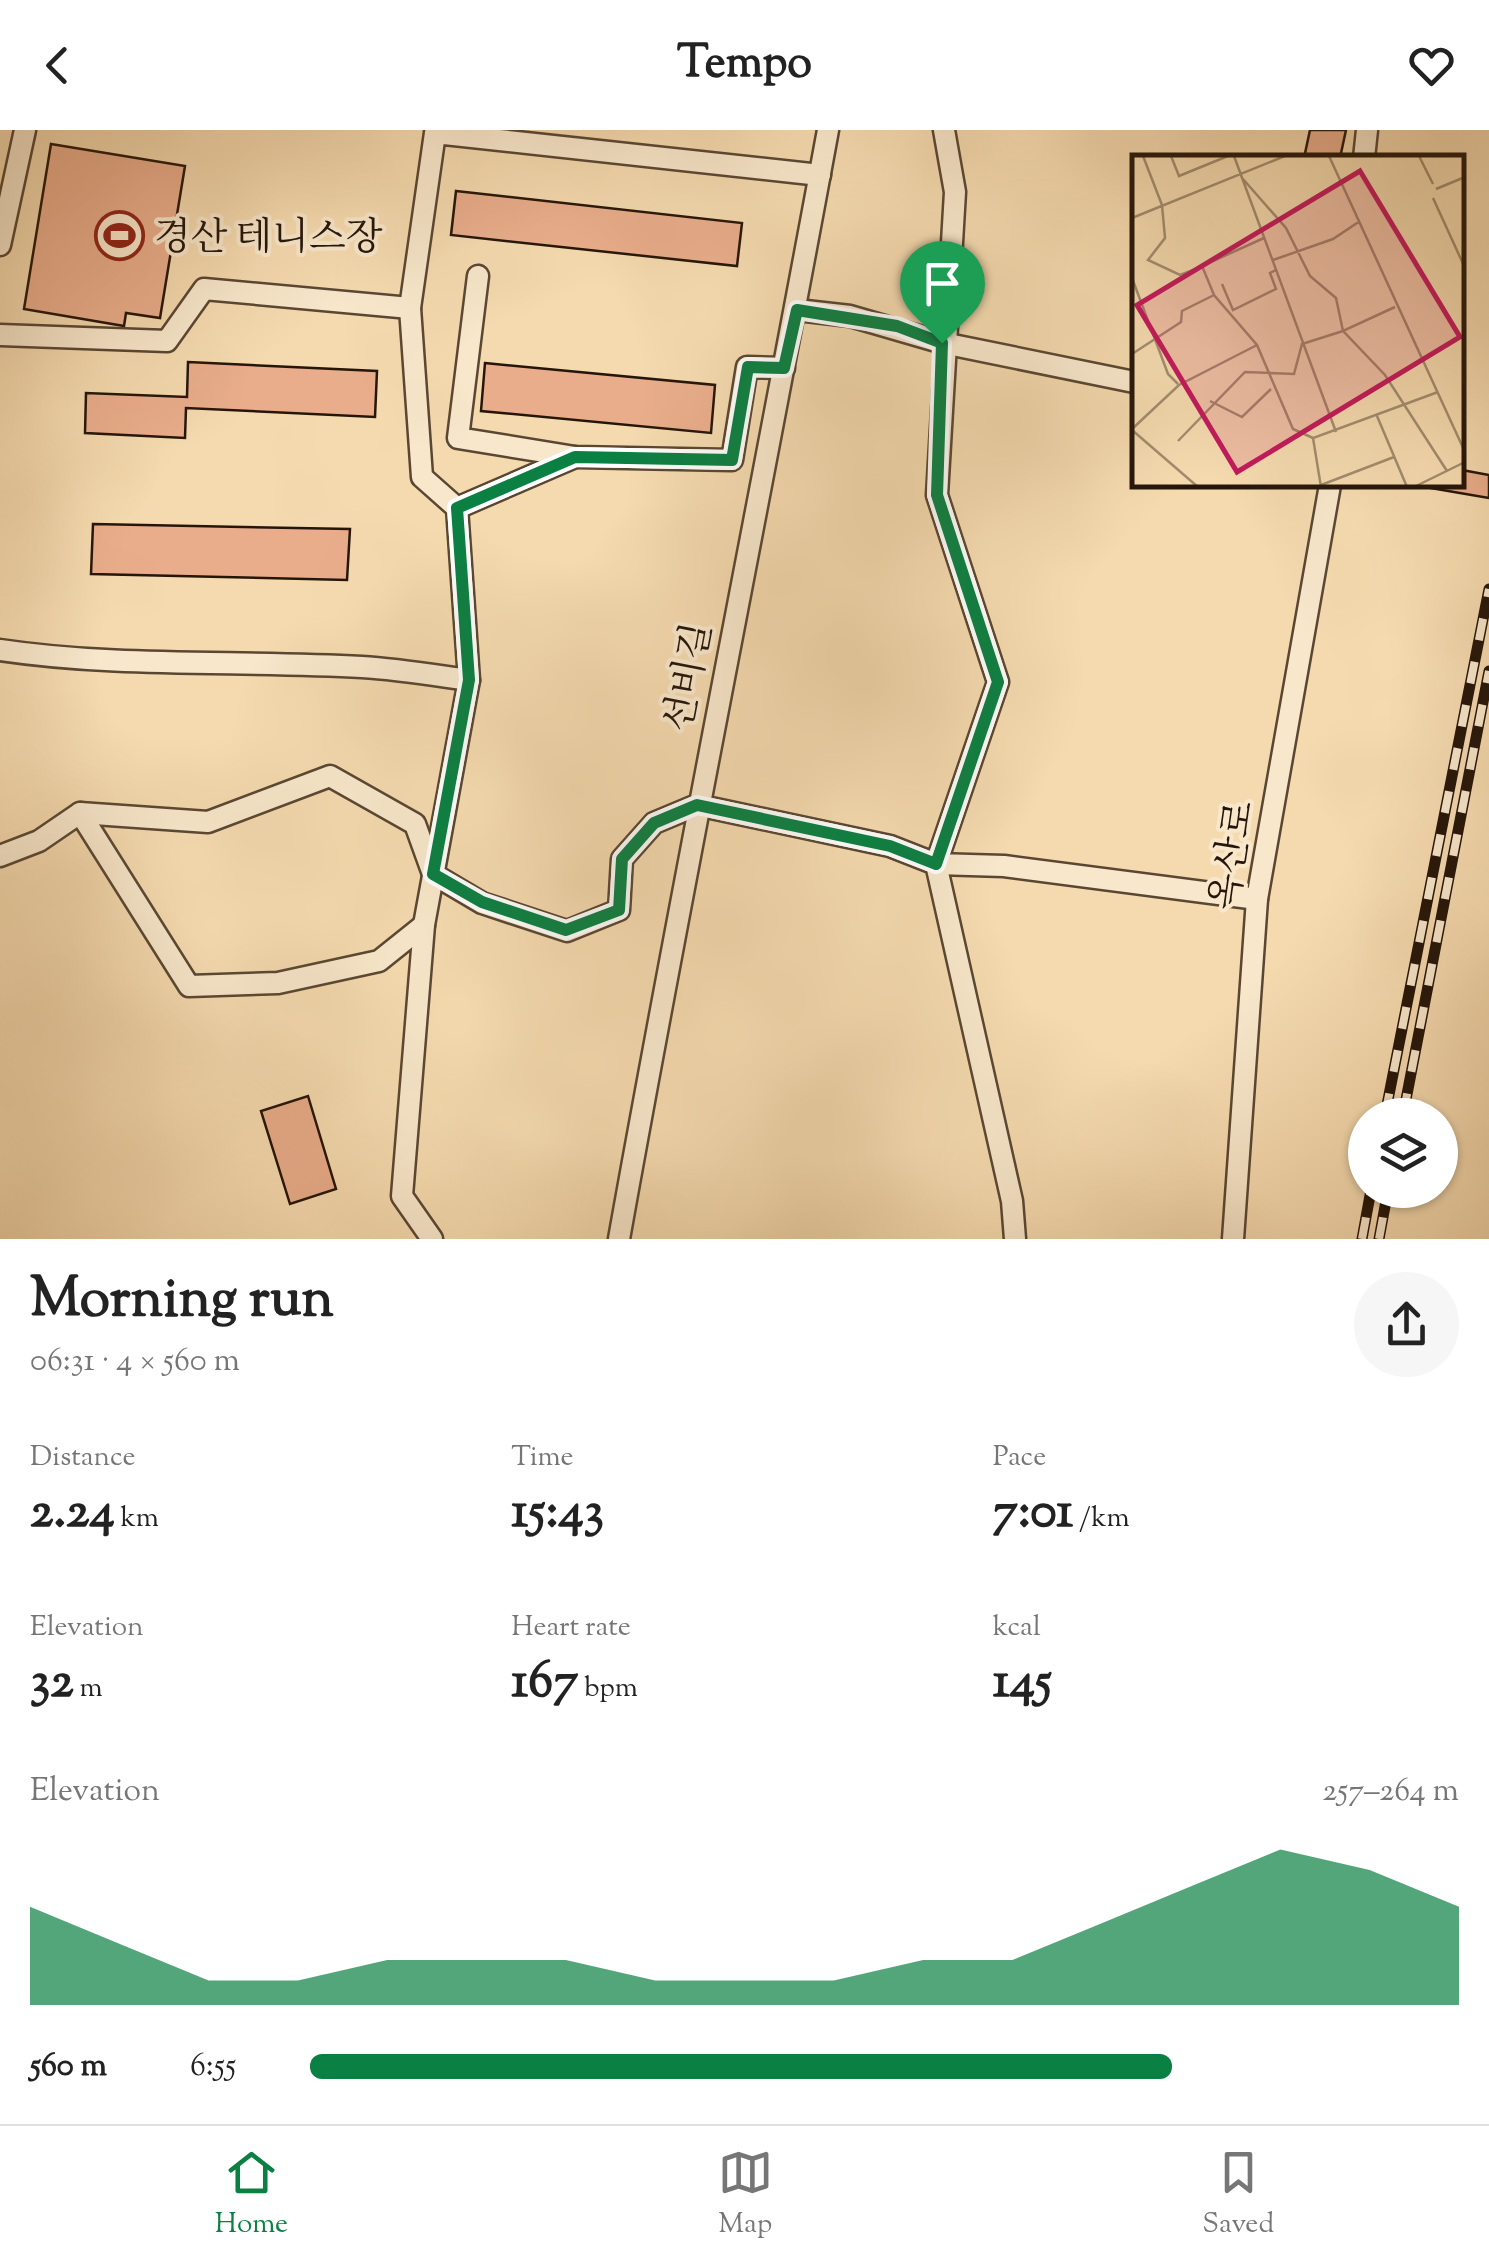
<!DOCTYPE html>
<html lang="en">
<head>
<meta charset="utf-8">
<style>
	:root { --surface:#fff; --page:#f6f6f6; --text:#222; --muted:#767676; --line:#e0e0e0; --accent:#0b8043 }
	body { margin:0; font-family:"Sorts Mill Goudy","Noto Serif KR",serif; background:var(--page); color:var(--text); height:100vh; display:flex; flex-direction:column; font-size:38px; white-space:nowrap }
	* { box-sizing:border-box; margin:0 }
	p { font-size:32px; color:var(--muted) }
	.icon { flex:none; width:55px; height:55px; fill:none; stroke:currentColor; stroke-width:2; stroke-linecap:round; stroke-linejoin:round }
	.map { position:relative; height:1109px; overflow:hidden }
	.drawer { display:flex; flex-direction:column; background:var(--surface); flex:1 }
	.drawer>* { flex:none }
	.tools { position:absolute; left:1348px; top:968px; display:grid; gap:20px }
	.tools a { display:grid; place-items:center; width:110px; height:110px; border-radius:50%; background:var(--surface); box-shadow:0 2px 8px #0004; font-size:50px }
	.pin { position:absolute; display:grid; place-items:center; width:85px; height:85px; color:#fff; margin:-102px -42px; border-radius:50% 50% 50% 0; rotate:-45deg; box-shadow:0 0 10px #0007 }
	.pin .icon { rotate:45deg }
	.round { display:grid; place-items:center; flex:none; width:105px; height:105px; border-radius:52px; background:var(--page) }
	.overview { display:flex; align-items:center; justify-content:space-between; height:170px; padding:0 30px }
	h1 { font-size:55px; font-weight:800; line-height:75px }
	.stats { display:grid; grid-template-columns:repeat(3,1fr); gap:15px; height:170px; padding:10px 30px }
	.stats div { display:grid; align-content:center }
	.stats b { font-size:50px; font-weight:800 }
	.stats small { font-size:28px; font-weight:400 }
	.stats p { font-size:28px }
	.chart { height:280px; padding:20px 30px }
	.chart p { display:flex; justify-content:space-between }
	.chart svg { width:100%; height:180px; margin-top:10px; fill:var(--accent); opacity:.7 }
	ul { padding:0 30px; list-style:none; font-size:32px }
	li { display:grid; grid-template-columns:160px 120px 1fr; align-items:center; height:75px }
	li i { height:25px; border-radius:12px; background:var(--accent) }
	header { display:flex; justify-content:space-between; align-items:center; height:130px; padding:0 30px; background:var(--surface); font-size:45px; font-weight:800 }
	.menu { display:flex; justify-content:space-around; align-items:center; height:140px; border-top:2px solid var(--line); background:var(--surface); font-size:28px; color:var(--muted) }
	.menu a { display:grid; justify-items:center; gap:5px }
	.menu .on { color:var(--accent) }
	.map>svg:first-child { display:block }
	.building { fill:#e9ad8b; stroke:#26160a; stroke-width:2.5 }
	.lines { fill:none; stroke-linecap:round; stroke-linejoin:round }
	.street-casing { stroke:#5a4733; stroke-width:25 }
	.street { stroke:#f8e7cb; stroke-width:20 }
	.rail-casing { stroke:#26160a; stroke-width:11 }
	.rail { stroke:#f8e7cb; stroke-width:8; stroke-dasharray:22; stroke-linecap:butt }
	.route-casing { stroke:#fff; stroke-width:20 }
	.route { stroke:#0b8043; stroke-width:12 }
	.labels { text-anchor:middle; stroke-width:8; stroke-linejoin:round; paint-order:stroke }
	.poi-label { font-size:38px; fill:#26160a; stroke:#f8e7cb; text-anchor:start }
	.street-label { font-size:38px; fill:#26160a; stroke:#f8e7cb }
	.inset-road { fill:none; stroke:#a28c6d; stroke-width:2.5 }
	.view { fill:#c2185b; fill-opacity:0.15; stroke:#c2185b; stroke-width:5 }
	.inset-edge { fill:none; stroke:#26160a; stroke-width:5 }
</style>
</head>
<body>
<header><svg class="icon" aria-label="back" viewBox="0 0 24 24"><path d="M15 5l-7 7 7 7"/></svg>Tempo<svg class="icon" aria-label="heart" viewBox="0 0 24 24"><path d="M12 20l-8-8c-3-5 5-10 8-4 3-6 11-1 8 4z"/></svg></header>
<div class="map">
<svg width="1489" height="1109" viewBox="0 0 1489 1109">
	<rect width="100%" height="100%" fill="#f5daaf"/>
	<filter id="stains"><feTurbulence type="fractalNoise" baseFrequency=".002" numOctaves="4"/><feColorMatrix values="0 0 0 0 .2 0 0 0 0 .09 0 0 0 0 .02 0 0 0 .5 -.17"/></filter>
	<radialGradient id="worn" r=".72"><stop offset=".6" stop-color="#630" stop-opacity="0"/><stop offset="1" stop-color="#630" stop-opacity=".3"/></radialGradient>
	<g class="building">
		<path d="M1310,0H1346L1340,28H1304Z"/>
		<path d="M51,14L185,36L160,188L126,183L124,196L24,179Z"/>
		<path d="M456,61L742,93L737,136L451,105Z"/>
		<path d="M188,232L377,241L375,287L186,278L185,308L85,303L86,263L187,267Z"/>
		<path d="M485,233L715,255L711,303L481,281Z"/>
		<path d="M1462,340L1489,345V368L1419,356L1462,355Z"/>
		<path d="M93,394L350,399L347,450L91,444Z"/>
		<path d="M308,966L336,1059L290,1074L261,981Z"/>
	</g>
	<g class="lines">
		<defs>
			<g id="street">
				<path d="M944,0L955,62L937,365L998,552L936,734L1004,736L1257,769"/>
				<path d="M1364,28L1367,0"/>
				<path d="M0,115L25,0"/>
				<path d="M478,146L458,308L575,327L732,330L747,237L784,238"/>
				<path d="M797,180L850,186L943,213L1134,252"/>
				<path d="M0,205L167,211L204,159L410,178"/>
				<path d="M457,378L575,327"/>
				<path d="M0,520C121,538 240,530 362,537C397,539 433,545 469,550"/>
				<path d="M80,683L189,856L278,853L379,831L424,795"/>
				<path d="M0,726L39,711L80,683L208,692L330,646L415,694L433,744L482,773L567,801L619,780L622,729L654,693L697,675L890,716L936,734L1012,1071L1015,1109"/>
				<path d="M432,1109L402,1066L424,795L469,550L457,378L422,347L410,178L435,3L820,45"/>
				<path d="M619,1109C685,739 760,370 828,0"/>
				<path d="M1233,1109L1257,769L1330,355"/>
			</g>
		</defs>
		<use href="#street" class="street-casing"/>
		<use href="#street" class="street"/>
		<defs>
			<g id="rail">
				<path d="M1385,985L1489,459"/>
				<path d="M1403,985L1489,541"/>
				<path d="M1362,1109L1371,1060"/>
				<path d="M1379,1109L1388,1060"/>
			</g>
		</defs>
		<use href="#rail" class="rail-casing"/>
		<use href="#rail" class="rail"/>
	</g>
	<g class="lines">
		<defs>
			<path id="route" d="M797,180L897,196L942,213L937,365L998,552L936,734L890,716L697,675L654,693L622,729L619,780L566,800L482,772L433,744L469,550L457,378L575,327L732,330L748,237L784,238Z"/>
		</defs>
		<use href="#route" class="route-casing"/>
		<use href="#route" class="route"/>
	</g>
	<defs>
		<symbol id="stadium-ring" viewBox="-11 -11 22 22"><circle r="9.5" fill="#f8e7cb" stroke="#8f2418" stroke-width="1.5"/><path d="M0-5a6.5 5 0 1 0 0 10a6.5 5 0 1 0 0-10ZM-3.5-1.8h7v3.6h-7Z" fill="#8f2418"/></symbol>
	</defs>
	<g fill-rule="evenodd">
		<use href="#stadium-ring" x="92" y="78" width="55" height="55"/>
	</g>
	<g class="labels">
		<g class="poi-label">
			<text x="154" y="119">경산 테니스장</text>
		</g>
		<g class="street-label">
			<text transform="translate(687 547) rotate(-79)" y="13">선비길</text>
			<text transform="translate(1231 725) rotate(-81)" y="13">옥산로</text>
		</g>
	</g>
	<g transform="translate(1132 25)">
		<rect width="332" height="332" fill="#f5daaf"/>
		<path class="inset-road" d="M11,1L30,50L33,83L16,105L48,120L69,112M39,1L47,21L96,1M102,1L204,277M197,1L333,297M287,1L301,29M111,24L154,73L178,121L204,143L211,176L263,152M304,34L333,22M301,43L333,113M0,63L153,1M132,83L70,111L82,140L125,190L161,274L181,283M141,105L201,84L228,66M0,123L36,219L46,229M90,129L101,155L144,134L138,118L144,115M0,199L49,167L50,156L82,140M78,246L110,262L139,234M245,261L275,332M0,274L47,230L125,190M0,275L66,332M46,286L113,217L162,219L170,189L211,176L253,220L315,316M189,330L262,302M189,332L181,283L306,237M282,332L333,307"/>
		<path class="view" d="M228,16L328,182L105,317L5,150Z"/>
		<rect width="332" height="332" class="inset-edge"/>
	</g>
	<rect width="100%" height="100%" filter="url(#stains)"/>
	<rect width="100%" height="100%" fill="url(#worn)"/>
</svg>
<div class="tools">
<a><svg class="icon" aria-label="layers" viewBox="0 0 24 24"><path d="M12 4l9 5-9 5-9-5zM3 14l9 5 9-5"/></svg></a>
</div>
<div class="pin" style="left:942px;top:213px;background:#1e9e55"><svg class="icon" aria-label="arrive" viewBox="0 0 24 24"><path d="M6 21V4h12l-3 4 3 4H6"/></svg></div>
</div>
<section class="drawer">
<div class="overview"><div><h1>Morning run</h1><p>06:31 · 4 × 560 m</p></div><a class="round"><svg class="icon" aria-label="share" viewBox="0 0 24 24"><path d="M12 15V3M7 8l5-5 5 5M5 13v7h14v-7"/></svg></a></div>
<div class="stats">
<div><p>Distance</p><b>2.24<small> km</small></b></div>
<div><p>Time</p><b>15:43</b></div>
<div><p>Pace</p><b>7:01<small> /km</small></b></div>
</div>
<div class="stats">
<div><p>Elevation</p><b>32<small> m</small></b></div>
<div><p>Heart rate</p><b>167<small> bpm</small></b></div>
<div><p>kcal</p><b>145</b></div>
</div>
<div class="chart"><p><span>Elevation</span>257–264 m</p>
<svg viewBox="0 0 160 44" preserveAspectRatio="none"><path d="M0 44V20L10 29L20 38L30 38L40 33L50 33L60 33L70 38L80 38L90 38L100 33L110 33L120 24L130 15L140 6L150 11L160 20V44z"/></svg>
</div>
<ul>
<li><b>560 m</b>6:55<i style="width:75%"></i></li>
</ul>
</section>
<nav class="menu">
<a class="on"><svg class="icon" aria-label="home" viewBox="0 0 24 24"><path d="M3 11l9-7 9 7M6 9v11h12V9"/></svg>Home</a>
<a><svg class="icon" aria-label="map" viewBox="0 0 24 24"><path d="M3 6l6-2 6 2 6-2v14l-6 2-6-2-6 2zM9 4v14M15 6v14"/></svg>Map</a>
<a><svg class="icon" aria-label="saved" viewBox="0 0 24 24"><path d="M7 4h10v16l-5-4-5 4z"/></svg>Saved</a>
</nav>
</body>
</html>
